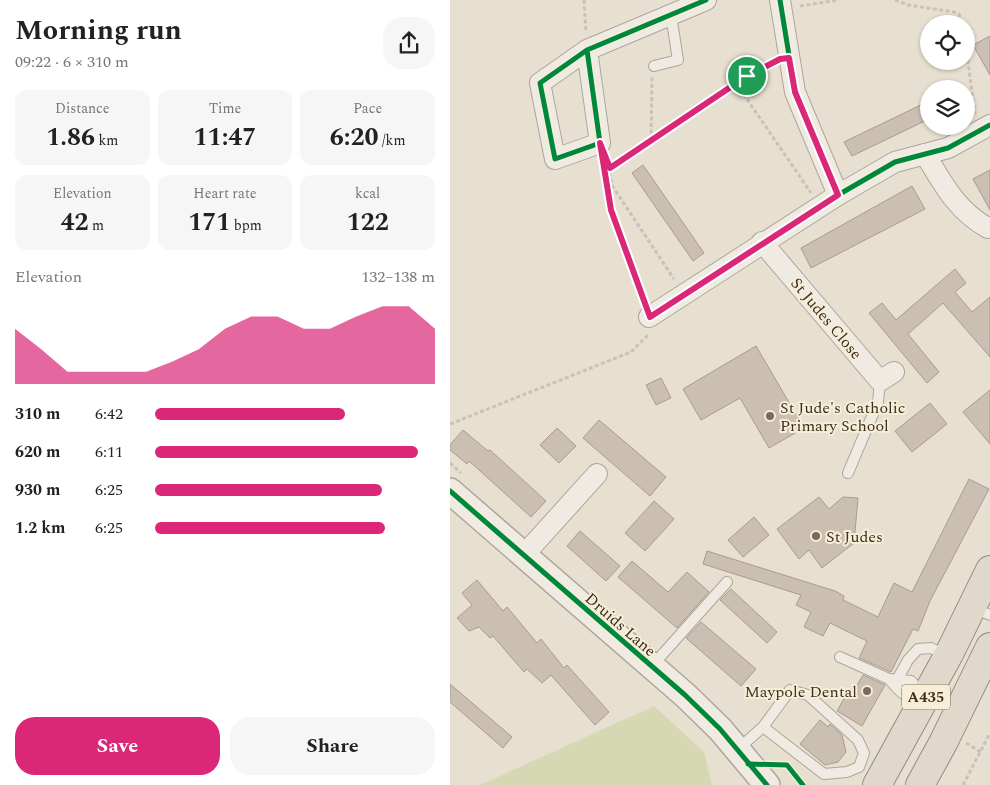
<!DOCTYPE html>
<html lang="en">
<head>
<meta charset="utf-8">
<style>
	:root { --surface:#fff; --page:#f6f6f6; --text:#222; --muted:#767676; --accent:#db2777 }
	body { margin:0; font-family:Spectral,serif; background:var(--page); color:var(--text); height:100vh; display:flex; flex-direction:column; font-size:19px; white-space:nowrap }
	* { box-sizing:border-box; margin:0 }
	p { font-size:16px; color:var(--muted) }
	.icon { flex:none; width:28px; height:28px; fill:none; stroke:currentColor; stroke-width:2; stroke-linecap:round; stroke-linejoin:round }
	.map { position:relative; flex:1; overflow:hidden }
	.sheet { display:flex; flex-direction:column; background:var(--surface); width:450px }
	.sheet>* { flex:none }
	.buttons { position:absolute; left:470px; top:15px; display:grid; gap:10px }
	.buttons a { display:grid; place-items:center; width:55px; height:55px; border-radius:50%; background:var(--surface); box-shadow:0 1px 4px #0004; font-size:25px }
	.pin { position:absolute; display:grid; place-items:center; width:42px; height:42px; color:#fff; margin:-21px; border:2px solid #fff; border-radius:50%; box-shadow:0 1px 5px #0007 }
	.round { display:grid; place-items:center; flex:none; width:52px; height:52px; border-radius:20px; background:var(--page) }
	.head { display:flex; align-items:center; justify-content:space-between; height:85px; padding:0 15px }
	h1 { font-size:28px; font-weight:700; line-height:38px }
	.figures { display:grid; grid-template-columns:repeat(3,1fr); gap:8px; height:85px; padding:5px 15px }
	.figures div { display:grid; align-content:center; border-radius:12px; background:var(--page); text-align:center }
	.figures b { font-size:25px; font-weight:700 }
	.figures small { font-size:14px; font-weight:400 }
	.figures p { font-size:14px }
	.chart { height:140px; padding:10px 15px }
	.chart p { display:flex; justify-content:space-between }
	.chart svg { width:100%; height:90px; margin-top:5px; fill:var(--accent); opacity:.7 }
	.button { display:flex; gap:10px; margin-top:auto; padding:10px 15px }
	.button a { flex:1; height:58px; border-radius:20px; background:var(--accent); color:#fff; font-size:20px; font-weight:700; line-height:58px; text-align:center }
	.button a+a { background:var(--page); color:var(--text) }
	ul { padding:0 15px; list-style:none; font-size:16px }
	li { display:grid; grid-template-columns:80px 60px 1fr; align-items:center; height:38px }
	li i { height:12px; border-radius:6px; background:var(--accent) }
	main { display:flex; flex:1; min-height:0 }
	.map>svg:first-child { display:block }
	.green { fill:#d6d7b3 }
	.building { fill:#cbbfb2; stroke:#a89c90 }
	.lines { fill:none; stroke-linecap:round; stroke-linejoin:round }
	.service-casing { stroke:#ada599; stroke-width:12 }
	.minor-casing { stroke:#ada599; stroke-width:22 }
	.tertiary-casing { stroke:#ada599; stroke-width:28 }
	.trunk-casing { stroke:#928b80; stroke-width:30 }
	.path { stroke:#c8c2b9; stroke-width:3; stroke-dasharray:4 2.5; stroke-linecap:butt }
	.service { stroke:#efebe3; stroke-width:10 }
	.minor { stroke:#efebe3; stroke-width:20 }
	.tertiary { stroke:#efebe3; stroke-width:25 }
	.trunk { stroke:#e0d9cb; stroke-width:28 }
	.cycleway-casing { stroke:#f7eed8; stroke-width:8 }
	.cycleway { stroke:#00873e; stroke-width:5 }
	.route-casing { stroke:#fff; stroke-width:10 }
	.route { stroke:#db2777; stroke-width:6 }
	.poi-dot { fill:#786c5e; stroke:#f7eed8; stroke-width:2 }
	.labels { text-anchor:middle; stroke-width:4; stroke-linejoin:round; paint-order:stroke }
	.shield { fill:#f7eed8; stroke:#756857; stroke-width:1 }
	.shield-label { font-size:15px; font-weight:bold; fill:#3d2e20 }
	.street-label { font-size:16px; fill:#3d2e20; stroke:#f7eed8 }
	.poi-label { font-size:16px; fill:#3d2e20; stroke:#f7eed8; text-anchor:start }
</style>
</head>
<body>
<main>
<section class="sheet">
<div class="head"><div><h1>Morning run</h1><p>09:22 · 6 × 310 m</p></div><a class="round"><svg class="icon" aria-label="share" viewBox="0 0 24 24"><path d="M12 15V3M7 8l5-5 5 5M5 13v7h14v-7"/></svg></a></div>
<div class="figures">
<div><p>Distance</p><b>1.86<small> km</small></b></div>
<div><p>Time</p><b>11:47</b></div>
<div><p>Pace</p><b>6:20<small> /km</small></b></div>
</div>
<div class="figures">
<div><p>Elevation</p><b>42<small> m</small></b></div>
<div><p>Heart rate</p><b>171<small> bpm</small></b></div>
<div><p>kcal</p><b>122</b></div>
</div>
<div class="chart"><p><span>Elevation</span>132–138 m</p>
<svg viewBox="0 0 160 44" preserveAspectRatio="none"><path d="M0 44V17L10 27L20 38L30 38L40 38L50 38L60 33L70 27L80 17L90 11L100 11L110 17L120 17L130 11L140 6L150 6L160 17V44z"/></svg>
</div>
<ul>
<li><b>310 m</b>6:42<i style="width:68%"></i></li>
<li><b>620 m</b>6:11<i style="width:94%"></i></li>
<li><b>930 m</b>6:25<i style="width:81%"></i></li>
<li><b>1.2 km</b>6:25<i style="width:82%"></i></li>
</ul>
<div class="button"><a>Save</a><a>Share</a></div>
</section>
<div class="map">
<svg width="540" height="785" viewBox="0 0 540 785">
	<rect width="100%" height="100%" fill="#e7e0d1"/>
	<path class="green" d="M204,706L254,752L262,785H30Z"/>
	<g class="building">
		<path d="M540,36V75L523,45Z"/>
		<path d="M479,101V119L402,156L394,142Z"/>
		<path d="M193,165L254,253L243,261L182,173Z"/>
		<path d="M540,170V210L523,179Z"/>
		<path d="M462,186L475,209L361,268L351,248Z"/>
		<path d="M505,269L516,283L505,292L522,312L540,297V357L493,303L458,334L489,372L477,383L419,313L432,303L446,320Z"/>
		<path d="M306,346L354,428L319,448L290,398L251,420L233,389Z"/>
		<path d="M211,378L221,398L206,405L196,385Z"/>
		<path d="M540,390V444L513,412Z"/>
		<path d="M480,403L497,424L462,452L445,431Z"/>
		<path d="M149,420L216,477L200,496L133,438Z"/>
		<path d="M107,428L126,446L109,463L90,445Z"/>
		<path d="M13,430L38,451L40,450L96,501L81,517L19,461L17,464L0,450V445Z"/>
		<path d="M519,479L539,489L480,601L468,631L463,629L441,672L409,658L417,641L380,623L373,636L354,627L361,612L346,605L351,595L253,564L257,551L385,591L394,596L393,600L428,617L444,583L462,592Z"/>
		<path d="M369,497L379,509L393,497L408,498L404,543L372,568L359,550L349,559L327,529Z"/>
		<path d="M204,501L224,519L195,551L175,533Z"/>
		<path d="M304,517L319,535L293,557L278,540Z"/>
		<path d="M130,531L170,566L156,581L117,546Z"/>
		<path d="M182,561L218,592L237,572L259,592L227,628L168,577Z"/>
		<path d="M27,580L53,611L57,607L87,643L91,639L114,668L117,665L159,712L145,725L101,675L92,683L77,669L74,672L43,636L40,638L29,627L19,631L7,618L22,605L12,593Z"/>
		<path d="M281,589L327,632L317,643L270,600Z"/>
		<path d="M251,622L306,669L291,686L236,638Z"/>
		<path d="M413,675L435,685L412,726L387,711L396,695L400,697Z"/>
		<path d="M0,684L62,737L53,748L0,702Z"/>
		<path d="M370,720L378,727L380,724L392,735L396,752L388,762L375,765L350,744Z"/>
	</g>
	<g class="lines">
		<defs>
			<g id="service">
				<path d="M204,66L228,60L221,15"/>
				<path d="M398,473L428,402L430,381"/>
				<path d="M523,608L540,615"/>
				<path d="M390,657L439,679L461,681L474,695"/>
				<path d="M202,666L277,582"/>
				<path d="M439,679C449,691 455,699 472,698"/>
				<path d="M447,680L458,660L468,649L481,648L497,656"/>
				<path d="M288,749L313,727L340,690L358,695L408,740L414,753L409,767L397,772L374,774L313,727"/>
			</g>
			<g id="minor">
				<path d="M330,0L345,92L388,195L445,162L498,148L540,125"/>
				<path d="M137,50L150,143L105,159L90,83L137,50L256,0"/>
				<path d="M475,154C493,184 507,211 538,228L540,227"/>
				<path d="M312,242L430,381L444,372"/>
				<path d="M199,317L388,195"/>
				<path d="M73,556L147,474"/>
			</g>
			<path id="tertiary" d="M0,491L235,695L270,729L317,785"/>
			<g id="trunk">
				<path d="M427,785L499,654L540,570"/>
				<path d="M470,785L493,743L540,647"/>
			</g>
		</defs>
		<use href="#service" class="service-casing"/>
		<use href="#minor" class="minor-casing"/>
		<use href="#tertiary" class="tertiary-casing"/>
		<use href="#trunk" class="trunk-casing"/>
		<g class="path">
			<path d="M134,0L136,32"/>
			<path d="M445,0L458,5L504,12L509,14L513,24"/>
			<path d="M350,6L389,0"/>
			<path d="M516,47L525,114"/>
			<path d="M286,83L361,193"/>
			<path d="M201,140L202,77"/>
			<path d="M152,160L161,210L192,300"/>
			<path d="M156,160L163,187L224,279"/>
			<path d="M159,168L297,76L323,63"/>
			<path d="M0,424L181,352L198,335"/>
			<path d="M0,463L11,473"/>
			<path d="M516,743L531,752"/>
			<path d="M513,785L540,733"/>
		</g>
		<use href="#service" class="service"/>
		<use href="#minor" class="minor"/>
		<use href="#tertiary" class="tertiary"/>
		<use href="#trunk" class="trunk"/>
		<defs>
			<g id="cycleway">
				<path d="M330,0L345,92L388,195L445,162L498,148L540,125"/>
				<path d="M137,50L150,143L105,159L90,83L137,50L256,0"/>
				<path d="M0,491L235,695L270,729L317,785"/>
				<path d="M298,764L337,765L353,785"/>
			</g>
		</defs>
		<use href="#cycleway" class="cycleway-casing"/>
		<use href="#cycleway" class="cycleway"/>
	</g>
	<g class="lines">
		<defs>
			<path id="route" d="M339,58L345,92L388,195L200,317L161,210L150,143L160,168L297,76L330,59Z"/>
		</defs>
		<use href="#route" class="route-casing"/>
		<use href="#route" class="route"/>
	</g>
	<g class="poi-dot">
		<circle cx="320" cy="416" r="5"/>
		<circle cx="366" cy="536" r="5"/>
		<circle cx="417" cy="691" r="5"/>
	</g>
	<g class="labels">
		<rect class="shield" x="452" y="684.5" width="48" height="25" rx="4"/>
		<g class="shield-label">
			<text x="476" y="702">A435</text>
		</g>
		<g class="street-label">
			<text transform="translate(377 318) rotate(50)" y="6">St Judes Close</text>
			<text transform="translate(171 624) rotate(41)" y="6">Druids Lane</text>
		</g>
		<g class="poi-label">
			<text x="330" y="413">St Jude's Catholic<tspan x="330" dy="18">Primary School</tspan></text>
			<text x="376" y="542">St Judes</text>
			<text x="407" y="697" text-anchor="end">Maypole Dental</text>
		</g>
	</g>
</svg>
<div class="buttons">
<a><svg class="icon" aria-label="locate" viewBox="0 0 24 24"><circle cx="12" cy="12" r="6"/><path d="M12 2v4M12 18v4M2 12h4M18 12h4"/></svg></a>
<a><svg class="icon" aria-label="layers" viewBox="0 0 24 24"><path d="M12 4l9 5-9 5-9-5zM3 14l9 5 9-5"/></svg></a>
</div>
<div class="pin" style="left:297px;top:76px;background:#1e9e55"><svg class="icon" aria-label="arrive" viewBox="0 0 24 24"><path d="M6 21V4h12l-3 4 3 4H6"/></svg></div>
</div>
</main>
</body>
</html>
